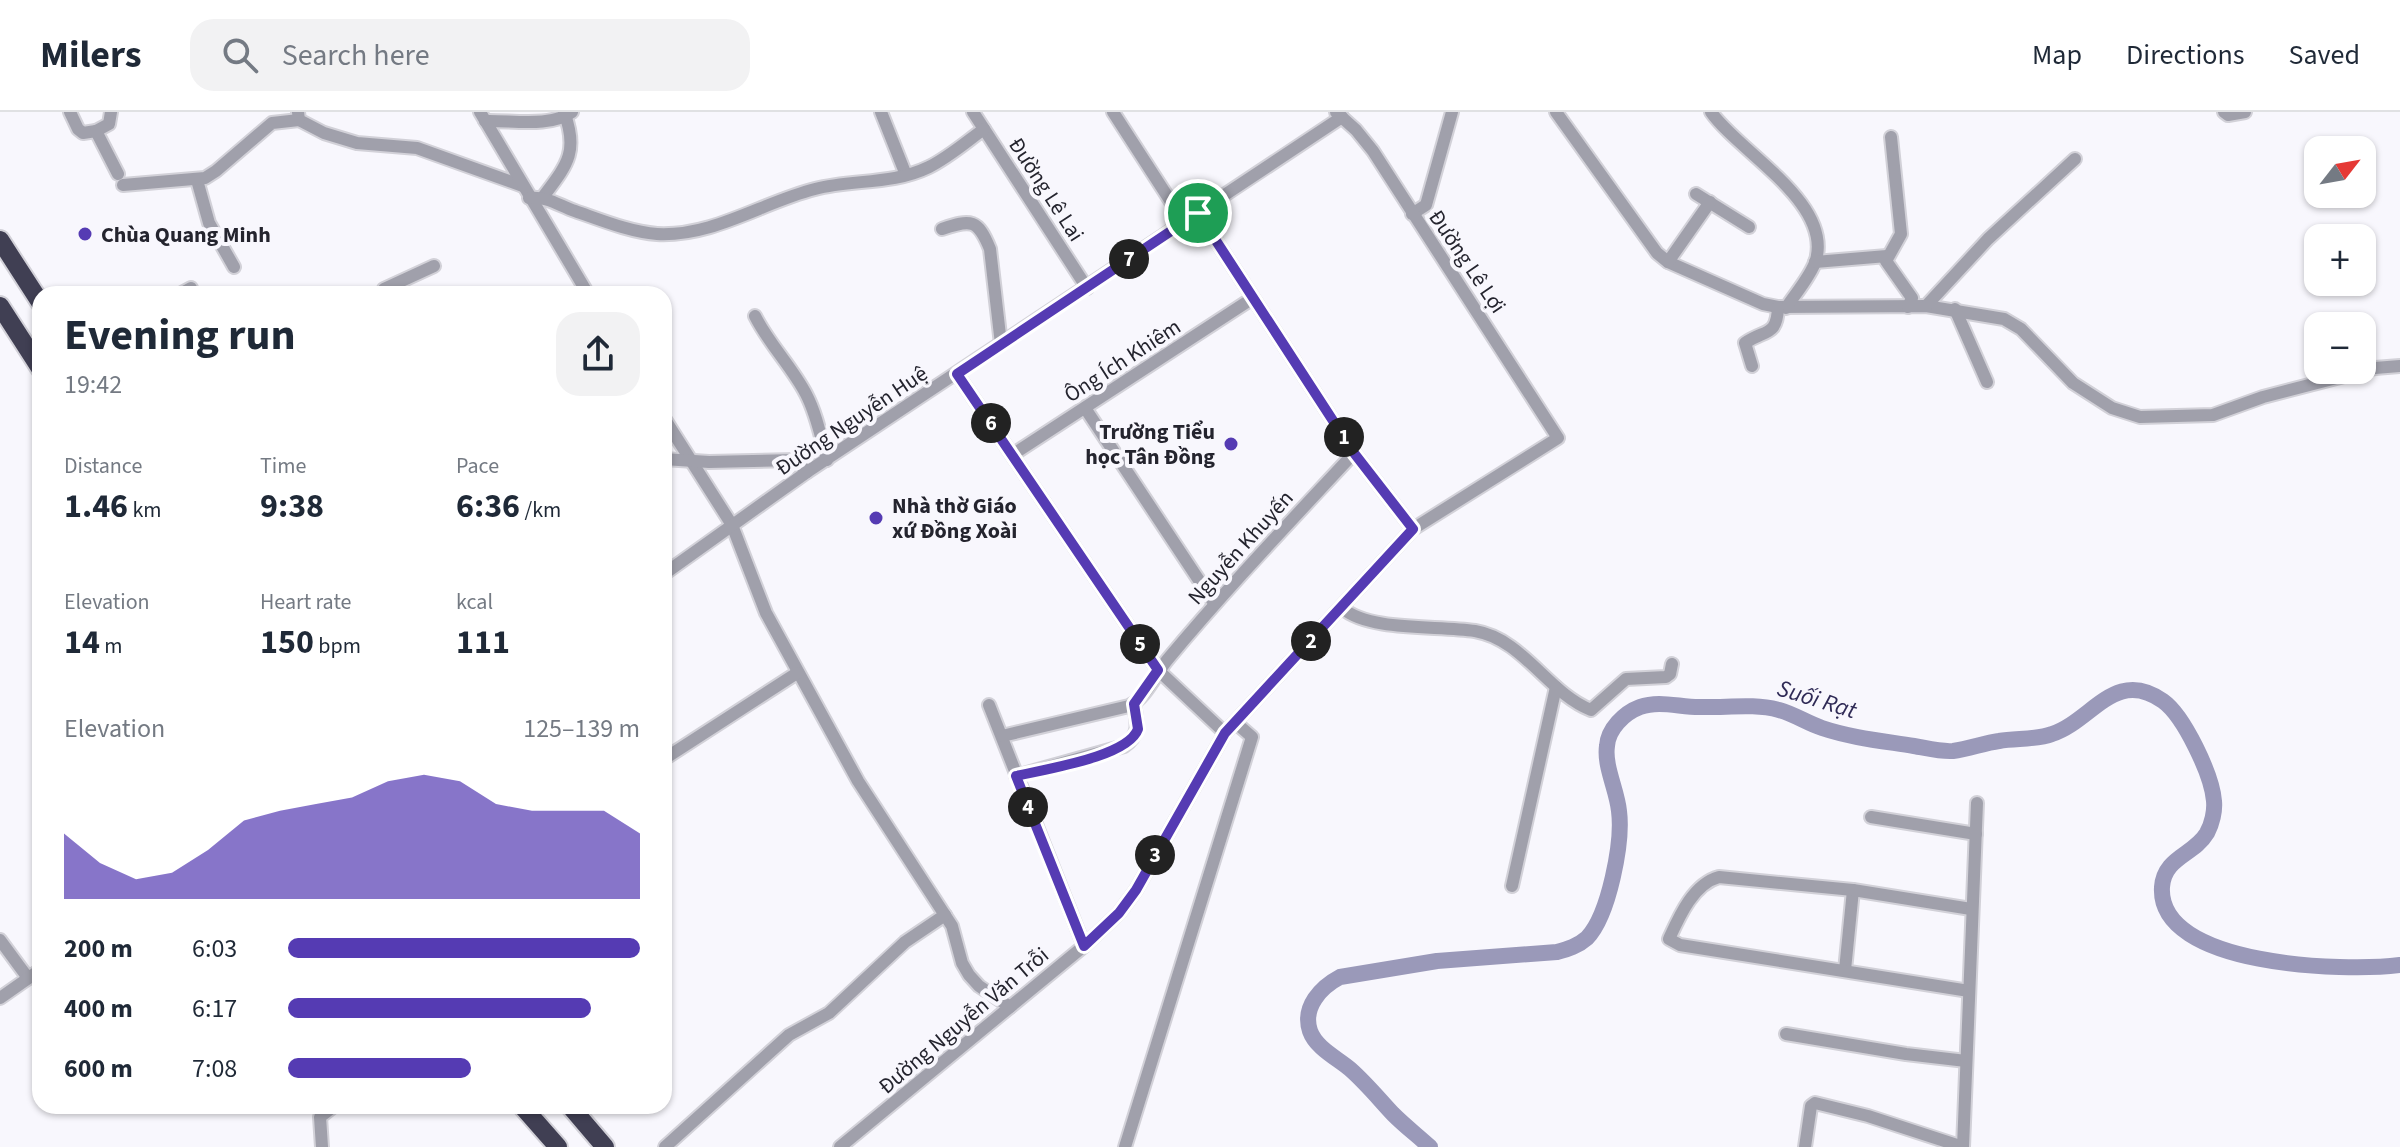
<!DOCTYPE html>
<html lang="en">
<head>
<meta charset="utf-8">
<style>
	:root { --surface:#fff; --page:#f2f2f3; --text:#1f2937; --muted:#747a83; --line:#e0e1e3; --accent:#553bb3 }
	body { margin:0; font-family:"Source Sans 3",sans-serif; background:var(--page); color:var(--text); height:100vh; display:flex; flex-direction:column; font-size:30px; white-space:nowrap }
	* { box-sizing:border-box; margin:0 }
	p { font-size:26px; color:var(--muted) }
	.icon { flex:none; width:44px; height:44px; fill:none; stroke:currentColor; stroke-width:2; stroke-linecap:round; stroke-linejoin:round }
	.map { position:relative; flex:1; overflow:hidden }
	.drawer { position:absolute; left:32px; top:174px; width:640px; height:828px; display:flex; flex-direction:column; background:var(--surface); border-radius:24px; box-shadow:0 2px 6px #0004 }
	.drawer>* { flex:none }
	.needle { width:52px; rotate:59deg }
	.tools { position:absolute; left:2304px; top:24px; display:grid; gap:16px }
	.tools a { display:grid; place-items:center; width:72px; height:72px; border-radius:16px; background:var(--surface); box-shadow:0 2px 6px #0004; font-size:40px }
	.pin { position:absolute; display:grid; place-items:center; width:68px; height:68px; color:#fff; margin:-34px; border:4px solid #fff; border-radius:50%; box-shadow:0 2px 8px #0007 }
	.km { position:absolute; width:40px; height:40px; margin:-20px; border-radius:50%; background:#222; color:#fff; font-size:22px; line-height:40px; text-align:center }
	.round { display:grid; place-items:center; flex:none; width:84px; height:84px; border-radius:24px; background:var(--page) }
	.overview { display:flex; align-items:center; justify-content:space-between; height:136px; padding:0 32px }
	h1 { font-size:44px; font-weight:700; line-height:60px }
	.stats { display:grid; grid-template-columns:repeat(3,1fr); gap:12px; height:136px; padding:8px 32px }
	.stats div { display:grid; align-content:center }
	.stats b { font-size:34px; font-weight:700 }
	.stats small { font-size:22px; font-weight:400 }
	.stats p { font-size:22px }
	.chart { height:224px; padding:16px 32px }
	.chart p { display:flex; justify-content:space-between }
	.chart svg { width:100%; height:144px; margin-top:8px; fill:var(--accent); opacity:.7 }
	ul { padding:0 32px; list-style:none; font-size:26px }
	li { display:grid; grid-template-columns:128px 96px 1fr; align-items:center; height:60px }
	li i { height:20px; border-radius:10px; background:var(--accent) }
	header { display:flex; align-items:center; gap:48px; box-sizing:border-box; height:112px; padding:0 40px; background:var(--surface); border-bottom:2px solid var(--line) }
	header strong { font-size:38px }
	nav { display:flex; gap:44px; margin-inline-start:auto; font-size:28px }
	.search { width:560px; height:72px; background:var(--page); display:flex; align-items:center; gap:20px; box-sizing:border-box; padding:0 28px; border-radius:24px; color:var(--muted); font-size:30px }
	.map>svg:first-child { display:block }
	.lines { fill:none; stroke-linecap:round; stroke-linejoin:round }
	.river { stroke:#9a99b9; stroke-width:16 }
	.minor-casing { stroke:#d2d1d8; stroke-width:16 }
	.highway-casing { stroke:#d2d1d8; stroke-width:22 }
	.minor { stroke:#a0a0ab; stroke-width:12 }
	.highway { stroke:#403f53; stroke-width:18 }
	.route-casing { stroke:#fff; stroke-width:16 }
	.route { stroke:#553bb3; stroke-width:10 }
	.poi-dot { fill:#553bb3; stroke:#f8f7fd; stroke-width:3 }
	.labels { text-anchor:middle; stroke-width:8; stroke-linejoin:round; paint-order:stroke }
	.street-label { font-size:22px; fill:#24242e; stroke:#f8f7fd }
	.poi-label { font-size:22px; font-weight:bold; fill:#24242e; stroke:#f8f7fd; text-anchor:start }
	.water-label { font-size:24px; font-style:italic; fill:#2f2a56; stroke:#f8f7fd }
</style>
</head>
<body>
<header>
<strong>Milers</strong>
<div class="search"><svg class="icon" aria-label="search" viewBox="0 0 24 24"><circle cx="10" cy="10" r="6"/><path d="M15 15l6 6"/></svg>Search here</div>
<nav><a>Map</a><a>Directions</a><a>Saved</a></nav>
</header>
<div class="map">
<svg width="2400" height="1035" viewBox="0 0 2400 1035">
	<rect width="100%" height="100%" fill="#f8f7fd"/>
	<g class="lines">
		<path class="river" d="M1430,1035C1418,1024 1405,1014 1393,1002C1379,987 1366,971 1350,957C1337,946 1316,936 1310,919C1302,895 1321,875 1340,865L1437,849L1557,840C1568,837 1578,834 1587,826C1609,803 1623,730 1619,699C1617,678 1604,654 1607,634C1608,617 1624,601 1640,595C1659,588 1679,595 1699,595C1726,596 1753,591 1779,598C1794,602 1807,611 1822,616C1852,626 1883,629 1914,634C1926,636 1941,640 1953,639C1969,637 1984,631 1999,629C2016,626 2036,628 2052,622C2092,609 2115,555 2163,589C2184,604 2212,663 2214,689C2215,699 2212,712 2207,721C2194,743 2164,745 2162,775C2157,855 2346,860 2400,853"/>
		<defs>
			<g id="minor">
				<path d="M70,0L78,17L83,21L96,19"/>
				<path d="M111,0L109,12L96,19L118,62"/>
				<path d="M298,0L299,8L324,21L357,31L417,36L523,74"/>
				<path d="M480,0L588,182"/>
				<path d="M881,0L906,63"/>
				<path d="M973,0L1087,176"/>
				<path d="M1113,0L1184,110"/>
				<path d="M1556,0L1657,141L1668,150L1763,192L1778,195L1926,194L2004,207L2021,217L2073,271L2112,296L2140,305L2213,303L2263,285L2375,256L2400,254"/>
				<path d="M1711,0C1739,40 1832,90 1816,148C1811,164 1795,182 1786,196"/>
				<path d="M2224,0L2228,3L2245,0"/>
				<path d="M485,9C512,8 549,16 572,0"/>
				<path d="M1891,25L1901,122L1886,149L1912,186L1908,195"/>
				<path d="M197,68L209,111L234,155"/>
				<path d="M123,73L205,66L216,59L272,11L299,8"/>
				<path d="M1696,82L1749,115"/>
				<path d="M543,85C567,53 579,40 564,0"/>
				<path d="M529,86C547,84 558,93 575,99C601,108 630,120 657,122C713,125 763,90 815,77C853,67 892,73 929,55C949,45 966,30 984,17"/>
				<path d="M1198,101L1354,341L1413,417"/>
				<path d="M1412,102L1426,93L1452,0"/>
				<path d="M942,117C971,107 978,107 990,137L1001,232"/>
				<path d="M1668,150L1710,90"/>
				<path d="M1815,150L1887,144"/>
				<path d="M180,182L191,176L193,182"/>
				<path d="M383,182L384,177L434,154"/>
				<path d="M1926,194L1988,127L2075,47"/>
				<path d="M1955,197L1987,270"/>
				<path d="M755,204C769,232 792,255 806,282C817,303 821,326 827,348"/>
				<path d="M1752,254L1745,231C1765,217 1777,225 1778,195"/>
				<path d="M957,262L1158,558L1225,621"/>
				<path d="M1085,296L1214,491"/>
				<path d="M664,306L732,413L766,501L858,669L952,814L962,851L969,863L979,874L1010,895"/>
				<path d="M1012,343L1253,186"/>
				<path d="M664,347L709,350L796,348L807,360"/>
				<path d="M664,462L807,360L1342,5"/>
				<path d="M1342,496C1370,520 1438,513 1475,519C1523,527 1548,581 1591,598L1626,567L1666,565L1670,562L1672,552"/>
				<path d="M989,593L1084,834"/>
				<path d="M1002,624L1129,594C1146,586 1156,561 1168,547C1227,476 1291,409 1354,341"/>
				<path d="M664,647L797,561"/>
				<path d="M1016,664L1124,634C1141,622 1137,611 1134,592"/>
				<path d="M1871,705L1976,722"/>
				<path d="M1512,774L1556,575"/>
				<path d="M0,828L28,866"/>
				<path d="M1845,858L1853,778"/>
				<path d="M1969,879L1680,833L1669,827C1679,805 1693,772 1719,765L1853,778L1971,797"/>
				<path d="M0,886L40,858"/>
				<path d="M1786,922L1906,942L1966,949"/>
				<path d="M322,1035L320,1005L334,994"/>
				<path d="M665,1035L789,923L829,901L905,830L945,803"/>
				<path d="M840,1035L1084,834L1119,801L1136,778L1225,621L1413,417L1558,326L1373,39L1356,18L1336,0"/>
				<path d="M1125,1035L1252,625L1236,611"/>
				<path d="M1805,1035L1811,994L1815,991L1868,1004L1963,1035"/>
				<path d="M1963,1035L1977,691"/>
			</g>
			<g id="highway">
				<path d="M0,128L40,190"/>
				<path d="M0,194L40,256"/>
				<path d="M522,994L558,1035"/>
				<path d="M570,994L605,1035"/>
			</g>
		</defs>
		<use href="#minor" class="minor-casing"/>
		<use href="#highway" class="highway-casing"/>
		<use href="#minor" class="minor"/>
		<use href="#highway" class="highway"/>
	</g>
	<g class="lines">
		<defs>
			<path id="route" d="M1198,101L1354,341L1413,417L1225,621L1136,778L1119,801L1084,834L1016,664C1045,657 1128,645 1138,617L1134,592L1158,558L957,262Z"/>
		</defs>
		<use href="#route" class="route-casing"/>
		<use href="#route" class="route"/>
	</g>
	<g class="poi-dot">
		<circle cx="85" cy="122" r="8"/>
		<circle cx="1231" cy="332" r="8"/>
		<circle cx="876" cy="406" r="8"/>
	</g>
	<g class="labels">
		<g class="street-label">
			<text transform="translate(1047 77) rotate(57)" y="8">Đường Lê Lai</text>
			<text transform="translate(1468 149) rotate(56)" y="8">Đường Lê Lợi</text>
			<text transform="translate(1122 248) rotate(-33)" y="8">Ông Ích Khiêm</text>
			<text transform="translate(851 308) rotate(-34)" y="8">Đường Nguyễn Huệ</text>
			<text transform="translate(1240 435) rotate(-48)" y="8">Nguyễn Khuyến</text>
			<text transform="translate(963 908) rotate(-40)" y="8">Đường Nguyễn Văn Trỗi</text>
		</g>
		<g class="poi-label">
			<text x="101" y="130">Chùa Quang Minh</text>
			<text x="1215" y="327" text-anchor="end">Trường Tiểu<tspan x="1215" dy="25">học Tân Đồng</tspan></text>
			<text x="892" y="401">Nhà thờ Giáo<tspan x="892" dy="25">xứ Đồng Xoài</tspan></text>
		</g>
		<g class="water-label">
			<text transform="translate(1817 587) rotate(17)" y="8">Suối Rạt</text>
		</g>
	</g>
</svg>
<div class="tools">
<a><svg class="needle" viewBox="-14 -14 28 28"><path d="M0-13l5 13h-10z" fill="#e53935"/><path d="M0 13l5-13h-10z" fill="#747a83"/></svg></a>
<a>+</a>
<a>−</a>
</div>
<div class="pin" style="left:1198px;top:101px;background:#1e9e55"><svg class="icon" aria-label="arrive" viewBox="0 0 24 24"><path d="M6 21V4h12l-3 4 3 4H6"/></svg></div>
<b class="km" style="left:1344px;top:325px">1</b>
<b class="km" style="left:1311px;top:529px">2</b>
<b class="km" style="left:1155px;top:743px">3</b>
<b class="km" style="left:1028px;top:695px">4</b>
<b class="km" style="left:1140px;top:532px">5</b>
<b class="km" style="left:991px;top:311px">6</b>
<b class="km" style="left:1129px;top:147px">7</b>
<section class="drawer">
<div class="overview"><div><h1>Evening run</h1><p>19:42</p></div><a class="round"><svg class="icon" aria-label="share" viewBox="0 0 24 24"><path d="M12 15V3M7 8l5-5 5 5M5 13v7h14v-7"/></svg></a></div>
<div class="stats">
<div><p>Distance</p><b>1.46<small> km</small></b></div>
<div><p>Time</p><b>9:38</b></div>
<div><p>Pace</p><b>6:36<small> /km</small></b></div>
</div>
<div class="stats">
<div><p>Elevation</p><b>14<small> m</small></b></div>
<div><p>Heart rate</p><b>150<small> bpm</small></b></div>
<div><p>kcal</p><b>111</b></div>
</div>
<div class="chart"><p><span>Elevation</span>125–139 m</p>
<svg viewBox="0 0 160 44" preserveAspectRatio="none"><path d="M0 44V24L10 33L20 38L30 36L40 29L50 20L60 17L70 15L80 13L90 8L100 6L110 8L120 15L130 17L140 17L150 17L160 24V44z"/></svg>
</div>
<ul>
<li><b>200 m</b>6:03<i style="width:100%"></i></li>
<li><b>400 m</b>6:17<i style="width:86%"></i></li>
<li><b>600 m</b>7:08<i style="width:52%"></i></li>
</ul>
</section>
</div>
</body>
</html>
